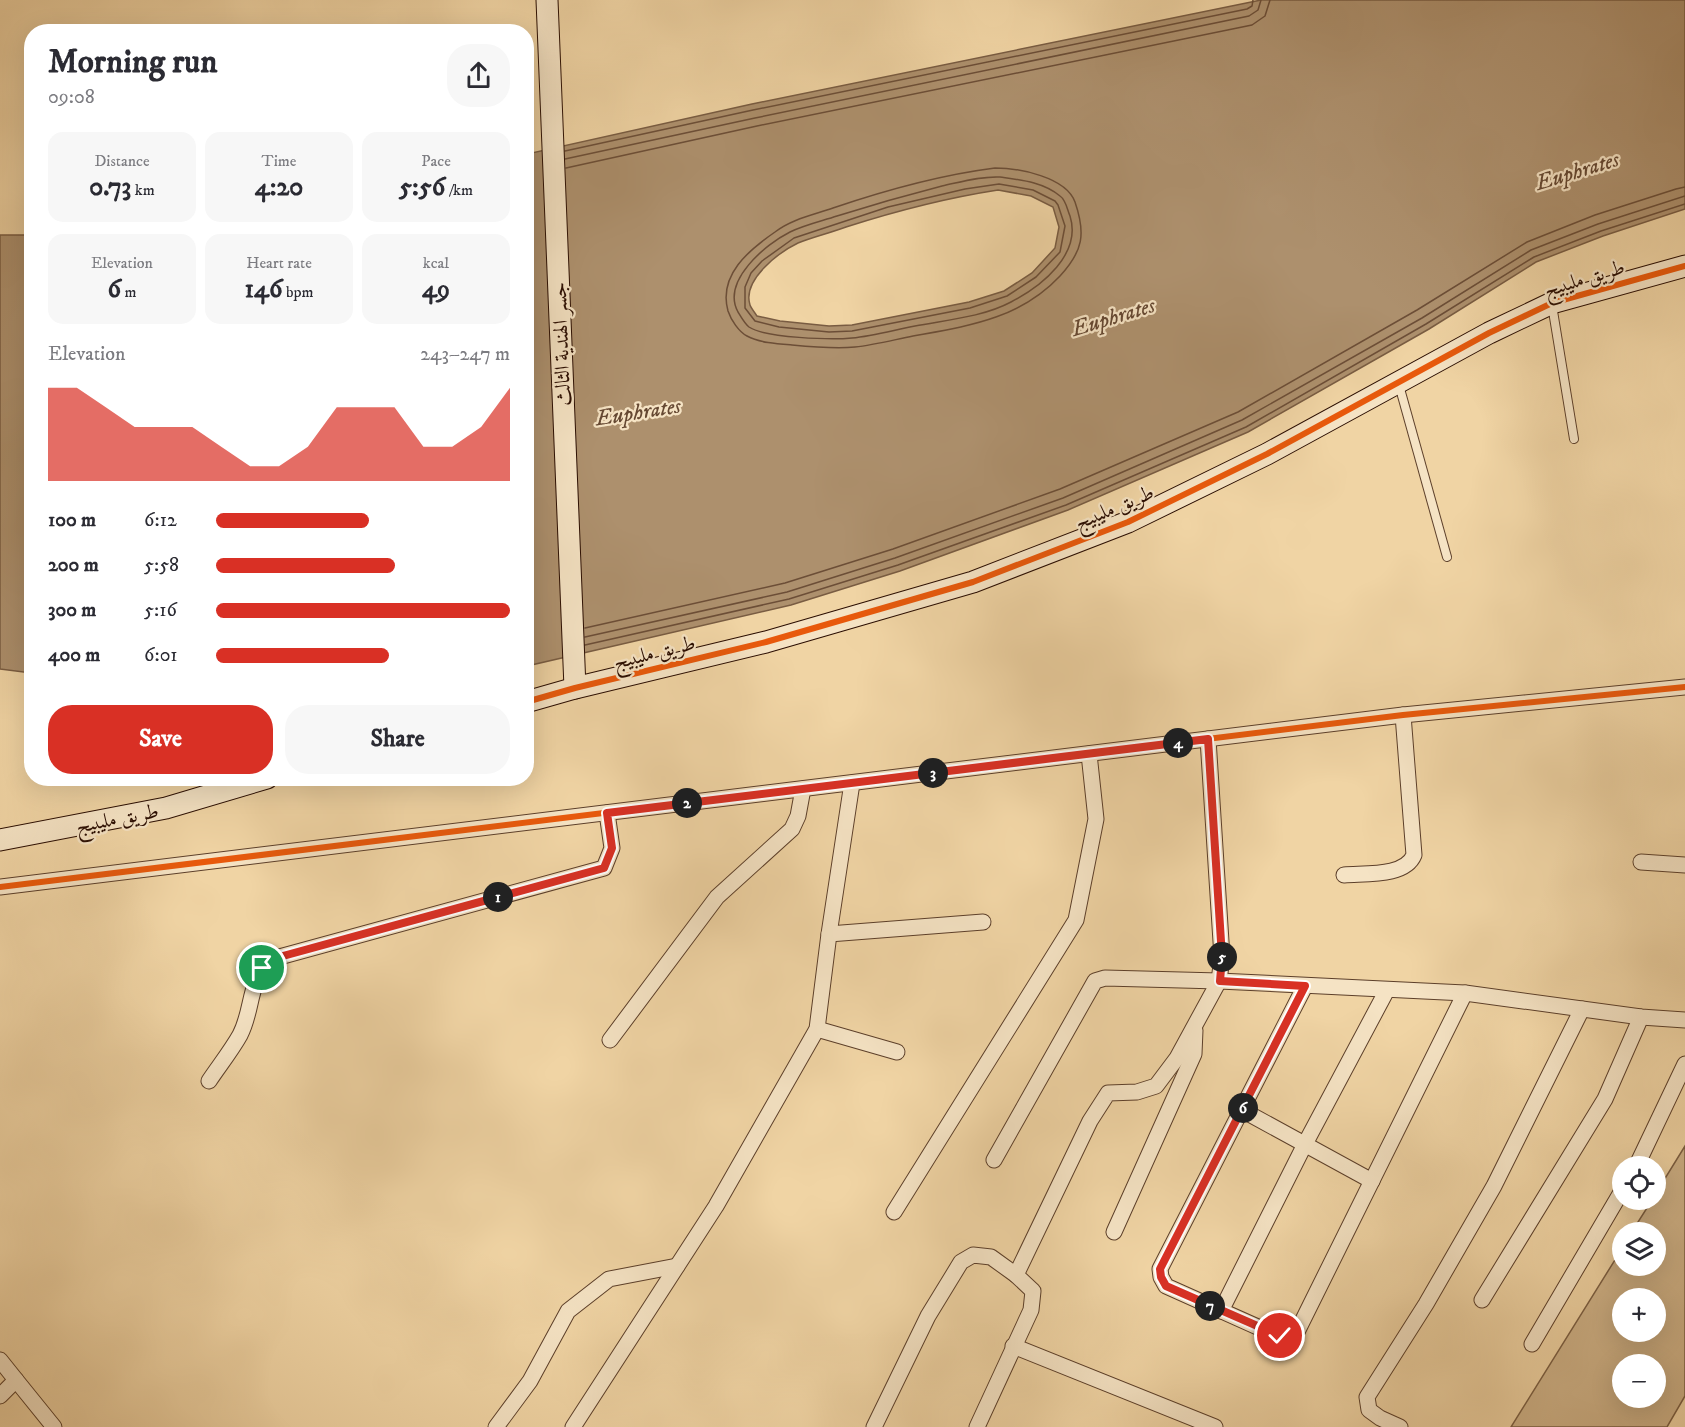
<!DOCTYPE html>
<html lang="en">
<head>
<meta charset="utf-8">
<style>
	:root { --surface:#fff; --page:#f7f7f7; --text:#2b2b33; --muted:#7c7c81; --accent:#d93025 }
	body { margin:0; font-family:"IM FELL DW Pica",Amiri,serif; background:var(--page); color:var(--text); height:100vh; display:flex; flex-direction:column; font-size:22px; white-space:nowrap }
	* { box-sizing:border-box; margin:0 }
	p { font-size:20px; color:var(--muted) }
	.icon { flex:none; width:33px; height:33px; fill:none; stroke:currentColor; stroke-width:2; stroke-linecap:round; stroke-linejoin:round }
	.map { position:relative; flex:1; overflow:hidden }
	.side { position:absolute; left:24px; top:24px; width:510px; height:762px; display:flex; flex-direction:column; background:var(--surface); border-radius:24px; box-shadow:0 6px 24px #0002 }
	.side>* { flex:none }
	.tools { position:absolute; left:1612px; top:1156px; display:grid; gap:12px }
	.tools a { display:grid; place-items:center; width:54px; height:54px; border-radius:50%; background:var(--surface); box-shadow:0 6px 24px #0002; font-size:30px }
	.pin { position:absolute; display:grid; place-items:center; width:51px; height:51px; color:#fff; margin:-26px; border:3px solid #fff; border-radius:50%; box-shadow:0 2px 6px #0007 }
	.km { position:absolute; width:30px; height:30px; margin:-15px; border-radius:50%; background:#222; color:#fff; font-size:16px; line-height:30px; text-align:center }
	.round { display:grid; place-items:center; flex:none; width:63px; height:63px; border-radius:24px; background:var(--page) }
	.head { display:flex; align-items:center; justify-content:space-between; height:102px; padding:0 24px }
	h1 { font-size:33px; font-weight:700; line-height:45px }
	.stats { display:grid; grid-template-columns:repeat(3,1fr); gap:9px; height:102px; padding:6px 24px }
	.stats div { display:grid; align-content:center; border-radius:15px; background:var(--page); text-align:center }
	.stats b { font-size:26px; font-weight:700 }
	.stats small { font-size:16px; font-weight:400 }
	.stats p { font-size:16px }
	.chart { height:168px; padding:12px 24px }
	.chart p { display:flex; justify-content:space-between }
	.chart svg { width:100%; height:108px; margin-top:6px; fill:var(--accent); opacity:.7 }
	.primary-button { display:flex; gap:12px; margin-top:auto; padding:12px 24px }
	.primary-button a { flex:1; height:69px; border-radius:24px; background:var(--accent); color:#fff; font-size:24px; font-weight:700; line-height:69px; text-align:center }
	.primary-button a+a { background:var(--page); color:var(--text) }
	ul { padding:0 24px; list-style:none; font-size:20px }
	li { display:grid; grid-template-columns:96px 72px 1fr; align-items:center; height:45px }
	li i { height:15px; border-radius:8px; background:var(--accent) }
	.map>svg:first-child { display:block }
	.green { fill:#ceb288; stroke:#7c6044; stroke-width:1.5; fill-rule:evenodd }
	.water { fill:#ad906d; stroke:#795c42; stroke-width:1.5; fill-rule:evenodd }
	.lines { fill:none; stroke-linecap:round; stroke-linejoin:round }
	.shore { stroke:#6c4e37; stroke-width:1.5 }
	.lane-casing { stroke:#5c3f2a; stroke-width:10 }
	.street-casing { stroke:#5c3f2a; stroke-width:17 }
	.secondary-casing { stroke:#2a0d01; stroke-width:23 }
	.lane { stroke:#f5e3c4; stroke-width:8 }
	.street { stroke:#f5e3c4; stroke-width:15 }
	.secondary { stroke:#f5e3c4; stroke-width:21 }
	.cycleway-casing { stroke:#f5e3c4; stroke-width:10 }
	.cycleway { stroke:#e8590c; stroke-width:6 }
	.route-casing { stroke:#fff; stroke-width:12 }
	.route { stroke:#d93025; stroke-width:8 }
	.labels { text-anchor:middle; stroke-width:4.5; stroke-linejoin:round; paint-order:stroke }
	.street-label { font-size:21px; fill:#2a0d01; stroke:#f5e3c4 }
	.water-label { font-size:22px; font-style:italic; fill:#654832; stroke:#f5e3c4 }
</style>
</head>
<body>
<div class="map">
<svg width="1685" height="1427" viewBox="0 0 1685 1427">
	<rect width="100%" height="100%" fill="#f0d4a4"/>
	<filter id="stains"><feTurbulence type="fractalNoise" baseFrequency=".00333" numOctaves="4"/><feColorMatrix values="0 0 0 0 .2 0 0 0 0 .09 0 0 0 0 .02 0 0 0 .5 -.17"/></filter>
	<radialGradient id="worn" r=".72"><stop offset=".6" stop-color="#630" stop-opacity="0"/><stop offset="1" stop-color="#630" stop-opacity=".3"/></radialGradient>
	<path class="green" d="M1685,1146V1396L1667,1427H1511L1623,1247V1266H1656V1233H1631L1652,1200H1656V1193ZM1623,1299H1656V1332H1623ZM1623,1365H1656V1398H1623Z"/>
	<g class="water">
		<path d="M1261,0H1685V209L1603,236L1536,262L1429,329L1248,432L1068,510L900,571L791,605L527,666V154L752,104ZM998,190L1031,196L1053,207L1059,227L1055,248L1032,273L1004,291L969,302L852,325L829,326L780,321L757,316C755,313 751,308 750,305C742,280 779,252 798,243C813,237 830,233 846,227C896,211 946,198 998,190Z"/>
		<path d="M0,235H31V673L0,669Z"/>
	</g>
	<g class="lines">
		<g class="shore">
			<path d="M565,151L753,110L1247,9L1252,6L1253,0"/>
			<path d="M565,159L755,118L1249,16L1258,10L1261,0"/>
			<path d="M566,168L757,126L1252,25L1265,16L1270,0"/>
			<path d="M995,168C1019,168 1066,177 1075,202C1086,234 1083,251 1060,276C1020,319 968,326 913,336C893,340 874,345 855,347C834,349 813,347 792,345C778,344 760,343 747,336C739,332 731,320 728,311C718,275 749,250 775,232C792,219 813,215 833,208C886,190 940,175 995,168Z"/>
			<path d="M1000,177C1021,180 1043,182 1060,196C1066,200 1067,209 1070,216C1082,254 1042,286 1011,302C983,317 946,320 915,326C894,330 873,336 852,338C832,340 765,338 749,327C745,324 741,317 738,312C721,281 766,244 790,232C804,225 822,221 837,216C872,205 907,195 942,186C961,182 981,176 1000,177Z"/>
			<path d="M999,184L1033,190L1055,201L1058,205L1065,226L1060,252L1036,277L1007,296L970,308L852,331L829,332L779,327L755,321L745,308V287L751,273L762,261L794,238L888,207L965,189Z"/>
			<path d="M585,628L785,583L893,549L1060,489L1238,412L1417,310L1527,242L1595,215L1676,189L1685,187"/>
			<path d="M585,637L787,592L895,558L1063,498L1242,420L1422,318L1531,250L1598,224L1685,196"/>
			<path d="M585,645L789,599L898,565L1066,505L1246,427L1426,324L1534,257L1601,231L1685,204"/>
		</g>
		<defs>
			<g id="lane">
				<path d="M1552,305L1574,439"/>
				<path d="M1399,385L1447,557"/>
			</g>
			<g id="street">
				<path d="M1641,862L1685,865"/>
				<path d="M1344,875C1365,873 1405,877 1414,855L1403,715"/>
				<path d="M0,887L1403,715L1685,687"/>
				<path d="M829,934L983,922"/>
				<path d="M1305,986L1160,1269L1161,1277L1166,1286L1280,1337L1289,1339L1296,1334L1465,993"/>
				<path d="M817,1029L897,1052"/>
				<path d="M610,1040L717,897L792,829L798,816L803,789"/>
				<path d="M209,1081C219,1066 231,1051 240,1035C254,1008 247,982 272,959L604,868L612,848L607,813"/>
				<path d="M1242,1110L1372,1181"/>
				<path d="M994,1160L1095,981L1105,978L1219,981L1465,993L1641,1017L1685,1020"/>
				<path d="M1636,1167L1685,1064"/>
				<path d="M894,1212L1076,920L1096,819L1089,754"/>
				<path d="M1114,1232L1194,1054L1195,1030"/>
				<path d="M1482,1300L1605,1099L1641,1017"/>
				<path d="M1221,1311L1305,1144L1387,990"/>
				<path d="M1532,1344L1623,1189"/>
				<path d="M1013,1346L1215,1427"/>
				<path d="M0,1360L16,1380L0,1396"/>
				<path d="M16,1380L54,1427"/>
				<path d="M496,1427L530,1381L568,1311L609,1279L677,1266"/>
				<path d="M573,1427L716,1206L817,1029L829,934L852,783"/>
				<path d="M874,1427L928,1316L961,1262L973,1255L991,1257L1016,1275"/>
				<path d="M977,1427L1031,1310L1033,1291L1016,1275L1090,1121L1108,1093L1137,1092L1156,1086L1177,1058L1219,981L1222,957L1208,739"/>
				<path d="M1400,1427L1380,1418L1369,1410L1367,1397L1426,1304L1494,1186L1582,1009"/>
			</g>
			<g id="secondary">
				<path d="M547,0L575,688"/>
				<path d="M526,702L575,688L766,642L973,582L1128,522L1267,454L1489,333L1552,303L1685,266"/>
				<path d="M0,840L166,808L267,778"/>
			</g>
		</defs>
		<use href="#lane" class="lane-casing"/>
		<use href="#street" class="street-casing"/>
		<use href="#secondary" class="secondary-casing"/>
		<use href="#lane" class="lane"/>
		<use href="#street" class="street"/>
		<use href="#secondary" class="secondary"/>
		<defs>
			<g id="cycleway">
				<path d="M526,702L575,688L766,642L973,582L1128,522L1267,454L1489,333L1552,303L1685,266"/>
				<path d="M0,887L1403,715L1685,687"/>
			</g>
		</defs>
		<use href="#cycleway" class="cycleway-casing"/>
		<use href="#cycleway" class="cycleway"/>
	</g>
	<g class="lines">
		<defs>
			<path id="route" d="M262,968L272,959L604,868L612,848L607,813L1208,739L1222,957L1220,981L1305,986L1160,1269L1161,1277L1166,1286L1280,1336"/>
		</defs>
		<use href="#route" class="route-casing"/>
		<use href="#route" class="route"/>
	</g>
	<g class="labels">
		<g class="street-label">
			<text transform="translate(1584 278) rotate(-17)" y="7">طريق مليبيج</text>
			<text transform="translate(561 344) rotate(-92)" y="7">جسر الهندية الثالث</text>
			<text transform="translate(1114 507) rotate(-23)" y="7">طريق مليبيج</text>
			<text transform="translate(654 652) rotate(-14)" y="7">طريق مليبيج</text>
			<text transform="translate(117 818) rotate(-11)" y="7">طريق مليبيج</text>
		</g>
		<g class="water-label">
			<text transform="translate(1577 170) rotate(-17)" y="8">Euphrates</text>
			<text transform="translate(1113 316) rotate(-17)" y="8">Euphrates</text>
			<text transform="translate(638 411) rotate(-9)" y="8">Euphrates</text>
		</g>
	</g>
	<rect width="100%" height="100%" filter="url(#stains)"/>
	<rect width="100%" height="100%" fill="url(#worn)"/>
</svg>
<div class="tools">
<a><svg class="icon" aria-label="locate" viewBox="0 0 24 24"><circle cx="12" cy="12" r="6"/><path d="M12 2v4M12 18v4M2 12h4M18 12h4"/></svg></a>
<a><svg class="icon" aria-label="layers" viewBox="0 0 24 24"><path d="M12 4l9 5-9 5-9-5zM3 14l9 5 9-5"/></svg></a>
<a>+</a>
<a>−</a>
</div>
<div class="pin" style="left:262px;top:968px;background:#1e9e55"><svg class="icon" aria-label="arrive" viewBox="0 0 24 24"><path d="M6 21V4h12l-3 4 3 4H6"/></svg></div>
<div class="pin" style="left:1280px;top:1336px;background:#d93025"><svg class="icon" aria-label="check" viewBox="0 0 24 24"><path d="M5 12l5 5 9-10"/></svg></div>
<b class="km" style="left:498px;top:897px">1</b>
<b class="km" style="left:687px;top:803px">2</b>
<b class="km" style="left:933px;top:773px">3</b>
<b class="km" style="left:1178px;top:743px">4</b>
<b class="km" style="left:1222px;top:957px">5</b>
<b class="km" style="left:1243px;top:1108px">6</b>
<b class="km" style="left:1210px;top:1306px">7</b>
<section class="side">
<div class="head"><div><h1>Morning run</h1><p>09:08</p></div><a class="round"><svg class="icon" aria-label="share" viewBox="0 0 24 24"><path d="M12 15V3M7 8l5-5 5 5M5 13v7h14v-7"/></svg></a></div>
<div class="stats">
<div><p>Distance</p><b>0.73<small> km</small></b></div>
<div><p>Time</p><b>4:20</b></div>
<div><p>Pace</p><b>5:56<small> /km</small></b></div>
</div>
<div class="stats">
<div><p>Elevation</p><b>6<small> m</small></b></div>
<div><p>Heart rate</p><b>146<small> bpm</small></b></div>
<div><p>kcal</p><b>49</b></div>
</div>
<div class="chart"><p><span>Elevation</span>243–247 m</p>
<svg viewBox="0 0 160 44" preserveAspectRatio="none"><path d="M0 44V6L10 6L20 14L30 22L40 22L50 22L60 30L70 38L80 38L90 30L100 14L110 14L120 14L130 30L140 30L150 22L160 6V44z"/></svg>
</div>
<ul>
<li><b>100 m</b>6:12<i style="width:52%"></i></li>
<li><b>200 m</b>5:58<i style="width:61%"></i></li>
<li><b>300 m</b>5:16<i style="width:100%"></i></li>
<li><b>400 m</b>6:01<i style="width:59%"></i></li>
</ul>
<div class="primary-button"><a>Save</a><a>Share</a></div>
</section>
</div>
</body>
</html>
